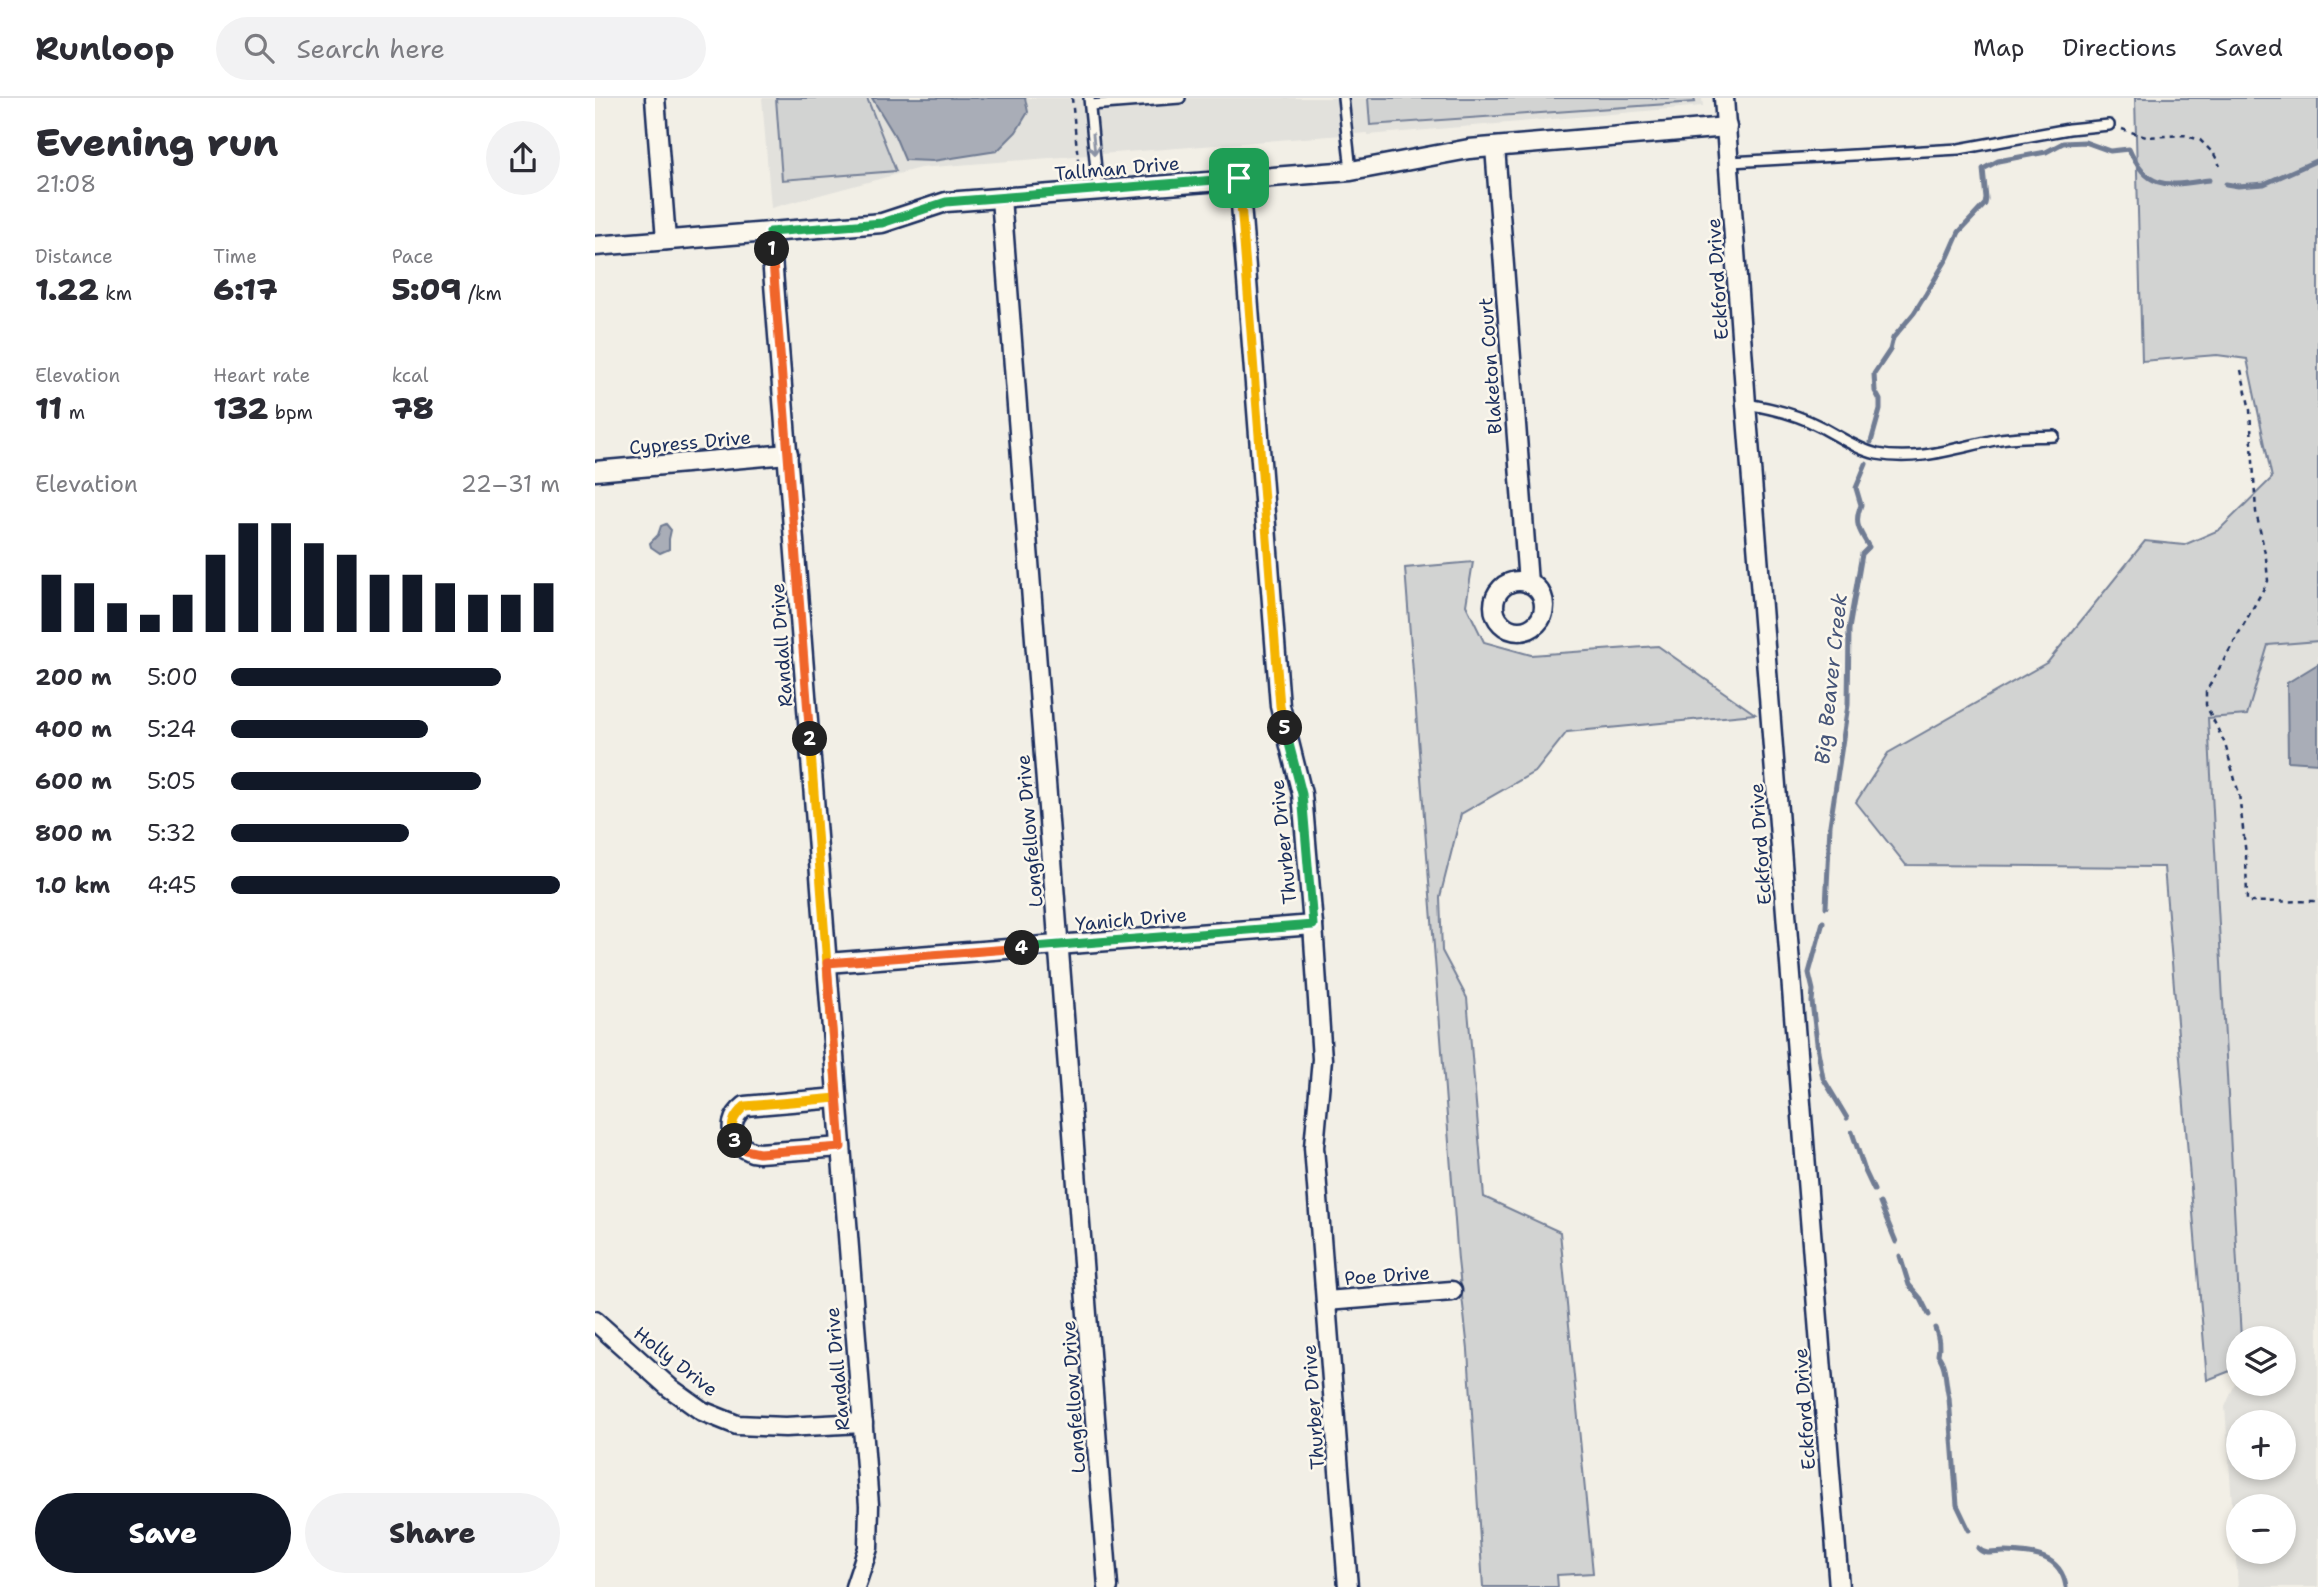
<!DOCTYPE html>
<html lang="en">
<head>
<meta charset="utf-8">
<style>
	:root { --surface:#fff; --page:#f2f2f3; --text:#2b2b33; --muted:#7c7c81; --line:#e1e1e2; --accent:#111827 }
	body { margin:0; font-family:"Shantell Sans",sans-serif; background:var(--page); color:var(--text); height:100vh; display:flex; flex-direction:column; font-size:26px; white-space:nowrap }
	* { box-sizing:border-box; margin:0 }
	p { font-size:23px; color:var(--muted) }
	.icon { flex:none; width:38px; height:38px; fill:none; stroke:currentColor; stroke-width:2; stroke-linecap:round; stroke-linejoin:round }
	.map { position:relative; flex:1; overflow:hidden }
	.side { display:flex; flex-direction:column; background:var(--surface); width:595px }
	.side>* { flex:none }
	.fabs { position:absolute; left:1631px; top:1228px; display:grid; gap:14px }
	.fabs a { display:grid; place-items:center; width:70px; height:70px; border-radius:50%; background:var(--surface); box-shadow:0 4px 10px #0003; font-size:35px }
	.pin { position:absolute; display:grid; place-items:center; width:60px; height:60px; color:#fff; margin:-30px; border-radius:14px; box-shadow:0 4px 10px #0006 }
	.km { position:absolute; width:35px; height:35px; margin:-18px; border-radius:50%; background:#222; color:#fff; font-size:19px; line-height:35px; text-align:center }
	.round { display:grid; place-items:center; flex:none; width:74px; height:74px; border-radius:37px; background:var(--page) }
	.summary { display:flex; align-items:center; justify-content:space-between; height:119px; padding:0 35px }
	h1 { font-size:38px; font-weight:800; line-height:52px }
	.figures { display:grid; grid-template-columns:repeat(3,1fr); gap:10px; height:119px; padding:7px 35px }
	.figures div { display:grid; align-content:center }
	.figures b { font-size:30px; font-weight:800 }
	.figures small { font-size:19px; font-weight:400 }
	.figures p { font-size:19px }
	.chart { height:196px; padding:14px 35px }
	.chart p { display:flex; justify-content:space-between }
	.chart svg { width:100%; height:126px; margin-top:7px; stroke:var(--accent); stroke-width:6 }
	.primary-button { display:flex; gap:14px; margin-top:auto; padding:14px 35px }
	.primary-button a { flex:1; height:80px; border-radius:42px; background:var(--accent); color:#fff; font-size:28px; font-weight:800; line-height:80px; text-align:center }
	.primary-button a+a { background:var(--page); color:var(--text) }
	ul { padding:0 35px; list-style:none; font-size:23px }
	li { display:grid; grid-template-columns:112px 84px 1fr; align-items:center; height:52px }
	li i { height:18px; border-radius:9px; background:var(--accent) }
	header { display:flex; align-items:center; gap:42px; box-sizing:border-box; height:98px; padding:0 35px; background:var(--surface); border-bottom:2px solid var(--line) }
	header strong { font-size:33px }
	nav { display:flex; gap:38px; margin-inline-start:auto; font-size:24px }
	.search { width:490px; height:63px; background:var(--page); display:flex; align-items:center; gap:18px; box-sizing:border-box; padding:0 24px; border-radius:38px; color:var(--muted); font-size:26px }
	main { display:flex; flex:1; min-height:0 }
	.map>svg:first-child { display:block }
	.built { fill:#e2e1dc; fill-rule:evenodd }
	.green { fill:#d2d3d2; stroke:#768198; stroke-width:2 }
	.water { fill:#a9adb7; stroke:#707b93; stroke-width:2 }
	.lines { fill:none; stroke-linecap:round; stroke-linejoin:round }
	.stream { stroke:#707b93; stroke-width:5 }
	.service-casing { stroke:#1b2f5e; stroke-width:14 }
	.minor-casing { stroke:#1b2f5e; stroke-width:23 }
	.path { stroke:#1b2f5e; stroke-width:2.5; stroke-dasharray:5 5; stroke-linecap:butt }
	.service { stroke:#fbf7ec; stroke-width:9 }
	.minor { stroke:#fbf7ec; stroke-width:18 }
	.oneway { stroke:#8b93a5 }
	.split-1-casing { stroke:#fff; stroke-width:14 }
	.split-2-casing { stroke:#fff; stroke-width:14 }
	.split-3-casing { stroke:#fff; stroke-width:14 }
	.split-4-casing { stroke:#fff; stroke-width:14 }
	.split-5-casing { stroke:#fff; stroke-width:14 }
	.split-6-casing { stroke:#fff; stroke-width:14 }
	.split-1 { stroke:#22a559; stroke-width:9 }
	.split-2 { stroke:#f0652b; stroke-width:9 }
	.split-3 { stroke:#f5b400; stroke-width:9 }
	.split-4 { stroke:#f0652b; stroke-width:9 }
	.split-5 { stroke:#22a559; stroke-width:9 }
	.split-6 { stroke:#f5b400; stroke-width:9 }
	.labels { text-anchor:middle; stroke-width:5; stroke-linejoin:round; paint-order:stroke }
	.street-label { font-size:19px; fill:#1b2f5e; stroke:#fbf7ec }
	.water-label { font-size:21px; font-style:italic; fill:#465579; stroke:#fbf7ec }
</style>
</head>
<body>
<header>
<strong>Runloop</strong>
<div class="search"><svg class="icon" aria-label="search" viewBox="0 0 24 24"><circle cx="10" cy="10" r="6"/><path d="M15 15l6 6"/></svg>Search here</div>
<nav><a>Map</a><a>Directions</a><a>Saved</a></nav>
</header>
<main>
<section class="side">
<div class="summary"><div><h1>Evening run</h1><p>21:08</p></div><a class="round"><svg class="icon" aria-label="share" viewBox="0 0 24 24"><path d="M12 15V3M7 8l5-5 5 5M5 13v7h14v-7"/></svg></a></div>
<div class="figures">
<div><p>Distance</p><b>1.22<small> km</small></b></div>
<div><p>Time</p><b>6:17</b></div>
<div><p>Pace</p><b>5:09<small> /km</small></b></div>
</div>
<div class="figures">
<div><p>Elevation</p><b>11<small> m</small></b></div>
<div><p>Heart rate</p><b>132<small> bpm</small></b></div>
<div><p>kcal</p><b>78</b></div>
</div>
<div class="chart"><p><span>Elevation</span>22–31 m</p>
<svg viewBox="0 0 160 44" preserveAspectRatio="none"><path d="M5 44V24M15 44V27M25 44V34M35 44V38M45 44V31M55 44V17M65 44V6M75 44V6M85 44V13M95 44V17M105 44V24M115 44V24M125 44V27M135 44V31M145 44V31M155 44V27"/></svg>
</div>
<ul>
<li><b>200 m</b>5:00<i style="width:82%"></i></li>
<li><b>400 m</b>5:24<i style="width:60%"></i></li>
<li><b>600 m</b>5:05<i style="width:76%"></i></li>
<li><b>800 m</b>5:32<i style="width:54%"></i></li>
<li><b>1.0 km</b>4:45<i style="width:100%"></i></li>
</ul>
<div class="primary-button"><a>Save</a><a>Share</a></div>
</section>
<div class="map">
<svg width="1723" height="1489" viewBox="0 0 1723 1489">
	<rect width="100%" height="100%" fill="#f2efe6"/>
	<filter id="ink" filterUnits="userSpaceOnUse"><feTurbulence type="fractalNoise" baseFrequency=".0143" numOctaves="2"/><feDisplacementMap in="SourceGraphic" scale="14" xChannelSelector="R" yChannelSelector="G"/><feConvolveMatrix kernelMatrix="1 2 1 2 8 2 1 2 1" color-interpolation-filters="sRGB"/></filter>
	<g filter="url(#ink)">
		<g class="built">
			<path d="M167,0H1107L1108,8L773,37V35L325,70L176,110Z"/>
			<path d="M1723,543V1489H1643L1630,1309L1643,1279V1286H1689V1241H1646L1613,619L1652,617L1673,547ZM1643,1325H1689V1370H1643ZM1643,1409H1689V1454H1643Z"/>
		</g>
		<g class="green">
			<path d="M181,0H272L301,73L187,82Z"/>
			<path d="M773,0H1099L1100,4L775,27Z"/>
			<path d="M1540,0H1723V543L1673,547L1652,617L1613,620L1646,1241H1643V1270L1612,1282L1569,769L1311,767L1261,704L1293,655L1453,564L1550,443L1589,447L1624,432L1677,380L1652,261L1622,257L1547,263Z"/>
			<path d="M878,464L871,507L889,544L936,557L1063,548L1160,616L972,634L941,673L866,716L845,799L847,853L872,900L889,1099L965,1134L998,1475L962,1477L963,1489H888L873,1252L863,1162L810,470Z"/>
		</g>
		<g class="water">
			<path d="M277,0H430L433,14L421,34L402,53L338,63L310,62L300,38Z"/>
			<path d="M71,426L76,432L74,441V451L65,455L56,449L55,445L63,437L66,428Z"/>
			<path d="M1723,566V665L1693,663L1692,585Z"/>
		</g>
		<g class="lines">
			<g class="stream">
				<path d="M1631,86L1643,88L1669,86L1723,62"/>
				<path d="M1276,344L1285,312V302L1280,293L1279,276L1295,252L1298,240L1319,215L1331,196L1353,159L1364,134L1390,106L1391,101L1388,71L1403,63L1451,54L1468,45L1490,44L1515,53L1534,51C1553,95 1575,87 1614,82"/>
				<path d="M1231,809L1235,727L1253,607L1254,531L1267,456L1274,449C1265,434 1258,425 1266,407L1261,390L1271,366"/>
				<path d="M1228,824L1214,875L1218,892L1217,904L1223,953L1228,980L1252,1020"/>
				<path d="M1257,1034L1270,1073L1279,1092"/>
				<path d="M1285,1105L1301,1144"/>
				<path d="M1305,1158L1314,1187L1326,1201L1334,1217"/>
				<path d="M1340,1230C1344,1239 1345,1248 1343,1257C1352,1268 1350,1286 1354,1300L1362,1407L1374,1432"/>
				<path d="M1383,1450C1390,1458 1399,1454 1409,1454C1437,1455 1466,1456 1471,1489"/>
			</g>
			<defs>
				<g id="service">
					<path d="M494,0L503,92"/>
					<path d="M748,0L756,73"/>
					<path d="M495,7L585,0"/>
					<path d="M1135,64L1364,51L1474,31L1514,27"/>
					<path d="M1151,306C1176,310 1201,316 1224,328C1242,337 1261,351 1282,356C1322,364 1361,350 1400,342C1419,338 1440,339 1459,338"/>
				</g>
				<g id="minor">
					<path d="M60,0L71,142"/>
					<path d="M1129,0L1151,306L1244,1489"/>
					<path d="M900,49L933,485"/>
					<path d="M644,80L685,608L707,696L718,827L727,961L719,1049L753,1489"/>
					<path d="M406,100L513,1489"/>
					<path d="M175,134L274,1407L273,1450L260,1489"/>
					<path d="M0,148L287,125L351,104L756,73L874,51L1132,29"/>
					<path d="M0,373L193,356"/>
					<circle cx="924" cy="508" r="25"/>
					<path d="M232,865L718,827"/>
					<path d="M242,1000L150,1008C136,1019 135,1030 141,1046L157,1054L164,1055L246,1049"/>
					<path d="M731,1203L857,1193"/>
					<path d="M0,1223L75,1290L107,1313L142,1327L190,1329L268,1325"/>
				</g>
			</defs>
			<use href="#service" class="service-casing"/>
			<use href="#minor" class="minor-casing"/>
			<g class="path">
				<path d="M477,0L483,62"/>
				<path d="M1527,31L1551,39L1589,37L1605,42L1619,56L1625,68"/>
				<path d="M1646,272L1655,312L1661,414L1671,460L1673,483L1611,594V607L1630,646L1644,696L1651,757L1652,804L1723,803"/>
			</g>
			<use href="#service" class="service"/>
			<use href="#minor" class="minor"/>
		</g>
		<defs><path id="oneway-shaft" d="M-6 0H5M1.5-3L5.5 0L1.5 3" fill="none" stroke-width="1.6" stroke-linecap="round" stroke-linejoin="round" transform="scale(1.75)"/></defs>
		<use class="oneway" href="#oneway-shaft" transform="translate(499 46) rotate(84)"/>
	</g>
	<g class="lines" filter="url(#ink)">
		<defs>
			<path id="split-1" d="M177,151L175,134L287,125L351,104L644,80"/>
			<path id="split-2" d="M177,151L215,641"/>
			<path id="split-3" d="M140,1043C134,1028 138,1018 150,1008L242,1000L215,641"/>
			<path id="split-4" d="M140,1043L150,1052L164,1055L246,1049L232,865L427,850"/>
			<path id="split-5" d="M427,850L718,827L707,696L690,630"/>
			<path id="split-6" d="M644,80L685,608L690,630"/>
		</defs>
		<use href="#split-1" class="split-1-casing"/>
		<use href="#split-2" class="split-2-casing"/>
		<use href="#split-3" class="split-3-casing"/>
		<use href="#split-4" class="split-4-casing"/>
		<use href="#split-5" class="split-5-casing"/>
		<use href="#split-6" class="split-6-casing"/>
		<use href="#split-1" class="split-1"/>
		<use href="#split-2" class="split-2"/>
		<use href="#split-3" class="split-3"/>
		<use href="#split-4" class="split-4"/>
		<use href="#split-5" class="split-5"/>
		<use href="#split-6" class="split-6"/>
	</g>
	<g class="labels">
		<g class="street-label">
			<text transform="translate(522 70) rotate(-5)" y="7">Tallman Drive</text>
			<text transform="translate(1122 181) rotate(-94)" y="7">Eckford Drive</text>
			<text transform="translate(895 268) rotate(-94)" y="7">Blaketon Court</text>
			<text transform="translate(95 344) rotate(-5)" y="7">Cypress Drive</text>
			<text transform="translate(186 547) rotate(-94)" y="7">Randall Drive</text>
			<text transform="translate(434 733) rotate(-95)" y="7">Longfellow Drive</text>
			<text transform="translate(688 744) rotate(-96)" y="7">Thurber Drive</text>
			<text transform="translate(1165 746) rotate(-94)" y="7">Eckford Drive</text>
			<text transform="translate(536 821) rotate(-5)" y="7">Yanich Drive</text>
			<text transform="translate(792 1177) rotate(-4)" y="7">Poe Drive</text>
			<text transform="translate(81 1263) rotate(38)" y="7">Holly Drive</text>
			<text transform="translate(242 1271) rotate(-95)" y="7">Randall Drive</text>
			<text transform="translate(478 1299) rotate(-94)" y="7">Longfellow Drive</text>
			<text transform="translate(718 1309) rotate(-94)" y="7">Thurber Drive</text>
			<text transform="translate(1209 1311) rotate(-94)" y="7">Eckford Drive</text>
		</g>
		<g class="water-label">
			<text transform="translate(1236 581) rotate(-84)" y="7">Big Beaver Creek</text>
		</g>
	</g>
</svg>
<div class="fabs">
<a><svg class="icon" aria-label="layers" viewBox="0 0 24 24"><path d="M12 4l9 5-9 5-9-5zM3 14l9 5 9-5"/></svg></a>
<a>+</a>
<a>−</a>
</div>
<div class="pin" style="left:644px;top:80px;background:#1e9e55"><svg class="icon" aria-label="arrive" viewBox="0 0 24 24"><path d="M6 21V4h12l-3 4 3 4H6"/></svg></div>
<b class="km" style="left:177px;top:151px">1</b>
<b class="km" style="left:215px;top:641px">2</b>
<b class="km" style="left:140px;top:1043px">3</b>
<b class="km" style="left:427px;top:850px">4</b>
<b class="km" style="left:690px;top:630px">5</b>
</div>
</main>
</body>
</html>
